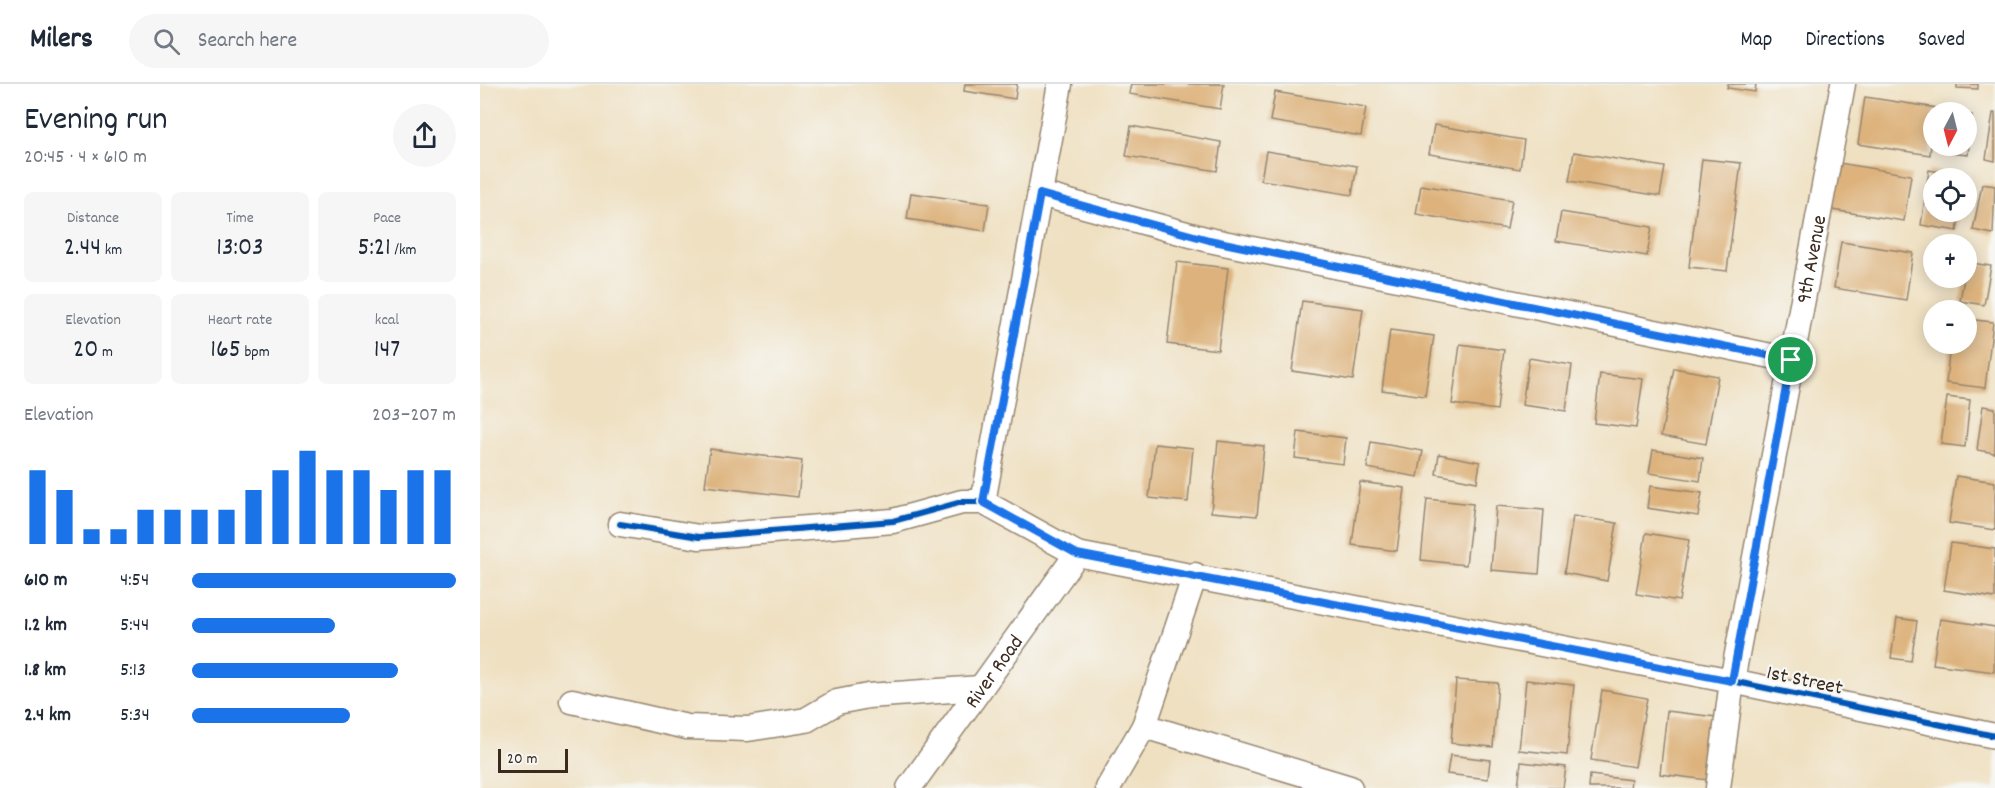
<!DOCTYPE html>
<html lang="en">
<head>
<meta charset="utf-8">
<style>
	:root { --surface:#fff; --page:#f6f6f7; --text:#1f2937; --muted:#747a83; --line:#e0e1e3; --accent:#1a73e8 }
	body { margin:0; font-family:Dekko,sans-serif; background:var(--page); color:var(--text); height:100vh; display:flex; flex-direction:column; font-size:22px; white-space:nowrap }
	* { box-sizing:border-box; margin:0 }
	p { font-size:20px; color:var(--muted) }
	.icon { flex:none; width:33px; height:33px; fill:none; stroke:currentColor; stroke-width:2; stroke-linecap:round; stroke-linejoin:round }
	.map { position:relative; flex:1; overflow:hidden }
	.side { display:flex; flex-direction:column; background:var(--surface); width:480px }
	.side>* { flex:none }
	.needle { width:39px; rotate:187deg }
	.tools { position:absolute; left:1443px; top:18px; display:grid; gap:12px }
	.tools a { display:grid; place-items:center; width:54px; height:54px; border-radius:50%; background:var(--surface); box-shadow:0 3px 15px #0003; font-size:30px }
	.scale { position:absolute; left:18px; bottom:15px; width:70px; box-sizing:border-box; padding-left:6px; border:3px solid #3b2a1e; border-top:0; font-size:16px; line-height:21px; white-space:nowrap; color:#3b2a1e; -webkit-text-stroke:4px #f6f6f2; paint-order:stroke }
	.pin { position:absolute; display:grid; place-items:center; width:51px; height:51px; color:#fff; margin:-26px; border:3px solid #fff; border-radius:50%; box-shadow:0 2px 6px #0007 }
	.round { display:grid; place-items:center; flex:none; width:63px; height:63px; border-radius:32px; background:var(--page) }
	.overview { display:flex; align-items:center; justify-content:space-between; height:102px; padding:0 24px }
	h1 { font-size:33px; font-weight:600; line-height:45px }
	.metrics { display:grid; grid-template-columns:repeat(3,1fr); gap:9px; height:102px; padding:6px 24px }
	.metrics div { display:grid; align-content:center; border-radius:9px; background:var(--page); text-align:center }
	.metrics b { font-size:26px; font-weight:600 }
	.metrics small { font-size:16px; font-weight:400 }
	.metrics p { font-size:16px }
	.chart { height:168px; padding:12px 24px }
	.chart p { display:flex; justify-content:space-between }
	.chart svg { width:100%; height:108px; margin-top:6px; stroke:var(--accent); stroke-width:6 }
	ul { padding:0 24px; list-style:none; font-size:20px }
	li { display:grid; grid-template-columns:96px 72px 1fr; align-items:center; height:45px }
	li i { height:15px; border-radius:8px; background:var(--accent) }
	header { display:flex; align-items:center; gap:36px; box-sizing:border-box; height:84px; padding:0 30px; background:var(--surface); border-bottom:2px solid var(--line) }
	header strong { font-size:28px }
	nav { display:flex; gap:33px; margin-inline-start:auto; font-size:21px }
	.search { width:420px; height:54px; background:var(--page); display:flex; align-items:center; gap:15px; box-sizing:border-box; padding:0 21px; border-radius:33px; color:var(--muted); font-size:22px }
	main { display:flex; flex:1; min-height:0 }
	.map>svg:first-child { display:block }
	.building { fill:#ddb27c }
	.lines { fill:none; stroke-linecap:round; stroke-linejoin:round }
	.minor-casing { stroke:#958570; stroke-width:27 }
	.minor { stroke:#fff; stroke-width:24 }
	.cycleway-casing { stroke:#f6f6f2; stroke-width:10 }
	.cycleway { stroke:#0057b8; stroke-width:6 }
	.route-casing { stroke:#fff; stroke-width:12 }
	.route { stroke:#1a73e8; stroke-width:8 }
	.labels { text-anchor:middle; stroke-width:4.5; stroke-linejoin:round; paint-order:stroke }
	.street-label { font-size:21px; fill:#3b2a1e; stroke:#f6f6f2 }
</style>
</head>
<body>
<header>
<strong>Milers</strong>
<div class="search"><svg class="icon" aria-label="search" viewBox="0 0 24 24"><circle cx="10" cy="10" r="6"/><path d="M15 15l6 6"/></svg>Search here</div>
<nav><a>Map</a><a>Directions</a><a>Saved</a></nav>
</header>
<main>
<section class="side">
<div class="overview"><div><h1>Evening run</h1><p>20:45 · 4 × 610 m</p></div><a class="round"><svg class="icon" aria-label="share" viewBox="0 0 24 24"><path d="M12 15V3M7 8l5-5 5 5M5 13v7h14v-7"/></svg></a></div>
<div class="metrics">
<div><p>Distance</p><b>2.44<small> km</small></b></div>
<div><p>Time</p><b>13:03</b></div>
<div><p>Pace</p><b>5:21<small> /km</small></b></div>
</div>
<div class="metrics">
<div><p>Elevation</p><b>20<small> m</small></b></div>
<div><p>Heart rate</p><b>165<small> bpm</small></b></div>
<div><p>kcal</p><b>147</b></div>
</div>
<div class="chart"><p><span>Elevation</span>203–207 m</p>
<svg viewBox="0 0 160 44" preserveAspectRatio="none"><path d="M5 44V14M15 44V22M25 44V38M35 44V38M45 44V30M55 44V30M65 44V30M75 44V30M85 44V22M95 44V14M105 44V6M115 44V14M125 44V14M135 44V22M145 44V14M155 44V14"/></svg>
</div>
<ul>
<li><b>610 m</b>4:54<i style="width:100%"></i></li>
<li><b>1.2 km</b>5:44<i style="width:54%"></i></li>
<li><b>1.8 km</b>5:13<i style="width:78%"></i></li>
<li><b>2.4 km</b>5:34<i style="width:60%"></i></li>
</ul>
</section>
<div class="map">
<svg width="1515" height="704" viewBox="0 0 1515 704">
	<rect width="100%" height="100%" fill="#f6f6f2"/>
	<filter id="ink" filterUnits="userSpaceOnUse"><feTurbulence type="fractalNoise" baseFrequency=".0167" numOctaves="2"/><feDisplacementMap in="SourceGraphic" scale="12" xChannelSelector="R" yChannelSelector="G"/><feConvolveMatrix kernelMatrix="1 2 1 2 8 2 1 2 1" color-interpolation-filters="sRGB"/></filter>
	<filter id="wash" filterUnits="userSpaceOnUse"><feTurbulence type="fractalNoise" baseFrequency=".008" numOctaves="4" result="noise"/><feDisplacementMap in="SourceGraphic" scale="24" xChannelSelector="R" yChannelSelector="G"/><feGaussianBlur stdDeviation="1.35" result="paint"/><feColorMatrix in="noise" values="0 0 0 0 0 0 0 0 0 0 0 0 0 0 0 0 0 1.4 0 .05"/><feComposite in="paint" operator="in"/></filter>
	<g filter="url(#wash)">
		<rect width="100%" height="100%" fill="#efe0c1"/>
		<g id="blocks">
			<g class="building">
				<path d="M485,0H537L535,15L484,7Z"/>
				<path d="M651,0H744L740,25L649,10Z"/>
				<path d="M1248,0H1276L1275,8L1247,4Z"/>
				<path d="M1477,0H1498V5L1477,4Z"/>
				<path d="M795,8L886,23L881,52L790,37Z"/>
				<path d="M1385,13L1457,24V28H1454L1450,71L1378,60Z"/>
				<path d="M1513,29H1515V77L1506,75Z"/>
				<path d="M1486,31H1492L1488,71L1467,69L1468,62H1486Z"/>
				<path d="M954,41L1044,56L1040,85L949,70Z"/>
				<path d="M651,42L741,58L737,87L646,72Z"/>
				<path d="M786,67L877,82L872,111L781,96Z"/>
				<path d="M1094,68L1185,83L1180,112L1089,97Z"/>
				<path d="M1222,75L1261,79L1247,187L1209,183Z"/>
				<path d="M1359,79L1431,91L1424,137L1352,126Z"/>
				<path d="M1449,86L1485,92L1484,94H1454V128H1480L1477,147L1441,141Z"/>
				<path d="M1502,100L1515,102L1513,150L1493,146Z"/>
				<path d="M941,101L1032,116L1027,145L936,130Z"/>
				<path d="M431,109L509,120L505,147L427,135Z"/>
				<path d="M1081,128L1172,143L1167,172L1076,157Z"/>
				<path d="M1361,158L1433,169L1426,216L1354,204Z"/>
				<path d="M697,178L748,184L738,266L687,260Z"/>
				<path d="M1486,178L1511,182L1504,221L1480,217L1484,194H1486Z"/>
				<path d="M822,217L883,225L873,296L812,287Z"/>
				<path d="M1486,235L1513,238L1505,304L1466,299L1470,260H1486Z"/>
				<path d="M910,246L954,252L945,312L902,306Z"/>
				<path d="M980,260L1024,266L1017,326L972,320Z"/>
				<path d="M1049,274L1092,281L1086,327L1042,321Z"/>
				<path d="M1194,284L1238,292L1226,360L1181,352Z"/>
				<path d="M1120,290L1163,295L1156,344L1114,339Z"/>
				<path d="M1467,313L1490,316L1485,363L1461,360Z"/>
				<path d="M1503,322L1515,324V369L1497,366Z"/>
				<path d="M818,348L866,354L863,380L815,374Z"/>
				<path d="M738,357L784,362L777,432L731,428Z"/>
				<path d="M891,358L943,367L938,393L887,384Z"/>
				<path d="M675,360L713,364L708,418L669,414Z"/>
				<path d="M230,365L322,377L318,413L225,402Z"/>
				<path d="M1173,366L1223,374L1220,397L1169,389Z"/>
				<path d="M959,370L1000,378L997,398L956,390Z"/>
				<path d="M1476,392L1515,398V446L1469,439Z"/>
				<path d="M880,398L925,404L917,467L872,461Z"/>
				<path d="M1170,402L1222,409L1218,432L1167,424Z"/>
				<path d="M947,415L993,420L986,481L941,476Z"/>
				<path d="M1016,422L1064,426L1059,490L1011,486Z"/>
				<path d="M1093,432L1137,439L1127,497L1084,489Z"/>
				<path d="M1166,449L1209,456L1199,517L1156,510Z"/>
				<path d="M1471,459L1515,465V514L1464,506Z"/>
				<path d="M1417,534L1437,537L1431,577L1411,574Z"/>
				<path d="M1460,535L1515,543L1514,588L1453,580Z"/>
				<path d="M976,596L1018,599L1013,663L971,659Z"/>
				<path d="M1046,596L1094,601L1087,671L1039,666Z"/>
				<path d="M1122,606L1167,614L1155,683L1111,676Z"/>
				<path d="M1187,627L1236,633L1228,696L1180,690Z"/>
				<path d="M970,671L1010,676L1008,695L967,690Z"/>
				<path d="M1041,678L1086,683L1083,704L1038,703Z"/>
				<path d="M1110,691L1151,696L1150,704H1109Z"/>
			</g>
		</g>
	</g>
	<g filter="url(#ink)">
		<use href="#blocks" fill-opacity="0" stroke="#958570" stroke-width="1.5"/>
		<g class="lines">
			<defs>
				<g id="minor">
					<path d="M560,110L729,156L1311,276"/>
					<path d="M503,418L580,0"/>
					<path d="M140,440L219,453L413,437L482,418H503L597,470L1252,597L1515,652"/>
					<path d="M92,617L207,643L268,645L326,636L357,618L388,612L500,604"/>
					<path d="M664,642L870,704"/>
					<path id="s1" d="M429,704L597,470"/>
					<path d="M628,704L664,642L715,491"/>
					<path id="s2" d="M1238,704L1252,597L1363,0"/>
				</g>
			</defs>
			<use href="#minor" class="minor-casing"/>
			<use href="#minor" class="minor"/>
			<defs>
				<g id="cycleway">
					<path d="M560,110L729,156L1311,276"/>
					<path d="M140,440L219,453L413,437L482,418H503L597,470L1252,597L1515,652"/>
				</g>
			</defs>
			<use href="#cycleway" class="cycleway-casing"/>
			<use href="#cycleway" class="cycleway"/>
		</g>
	</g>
	<g class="lines" filter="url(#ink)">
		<defs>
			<path id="route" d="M560,110L729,156L1311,276L1252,597L597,470L503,418Z"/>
		</defs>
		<use href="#route" class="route-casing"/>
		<use href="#route" class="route"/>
	</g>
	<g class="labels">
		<g class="street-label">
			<text dy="7" stroke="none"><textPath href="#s2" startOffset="537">9th Avenue</textPath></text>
			<text dy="7" stroke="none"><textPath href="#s1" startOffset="144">River Road</textPath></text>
			<text transform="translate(1325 595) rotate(12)" y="7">1st Street</text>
		</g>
	</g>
</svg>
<div class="tools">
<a><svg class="needle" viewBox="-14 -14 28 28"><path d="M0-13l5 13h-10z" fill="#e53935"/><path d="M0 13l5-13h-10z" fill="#747a83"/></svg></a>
<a><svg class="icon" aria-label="locate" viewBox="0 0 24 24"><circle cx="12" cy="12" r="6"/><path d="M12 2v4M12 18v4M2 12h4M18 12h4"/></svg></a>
<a>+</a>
<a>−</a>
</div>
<div class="scale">20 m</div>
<div class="pin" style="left:1311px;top:276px;background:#1e9e55"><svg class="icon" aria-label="arrive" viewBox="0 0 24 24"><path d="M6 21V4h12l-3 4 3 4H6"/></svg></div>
</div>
</main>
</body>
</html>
